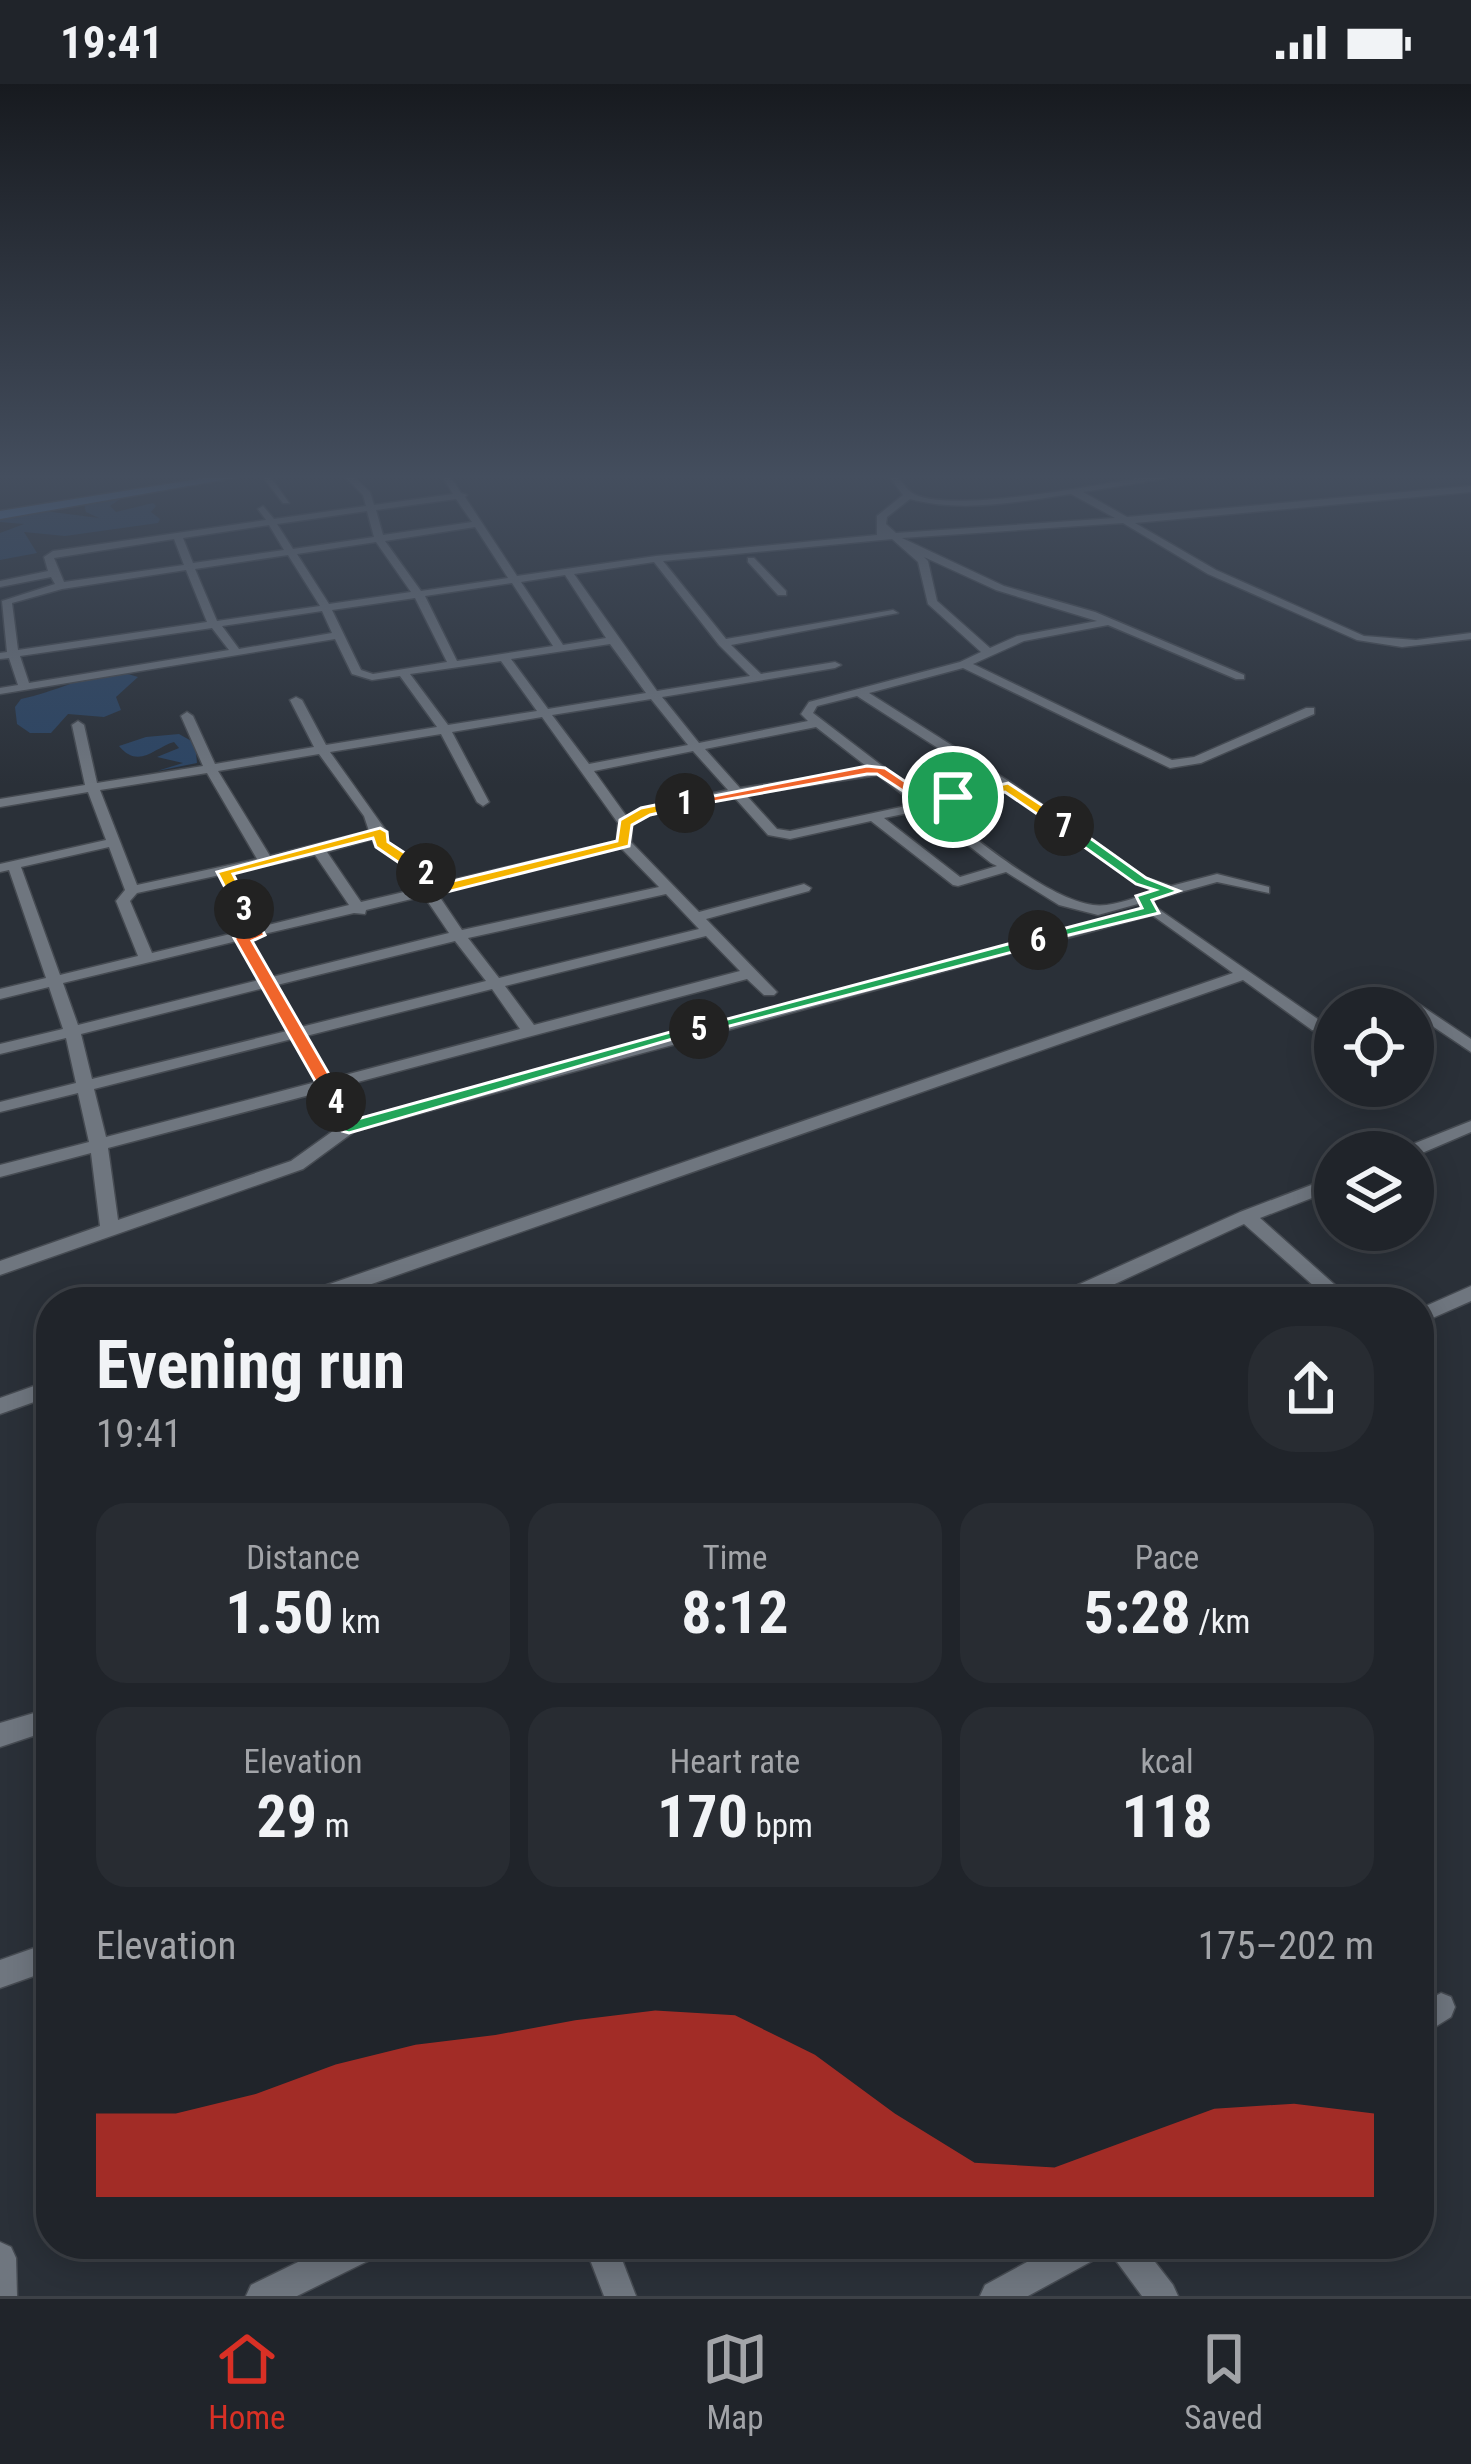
<!DOCTYPE html>
<html lang="en">
<head>
<meta charset="utf-8">
<style>
	:root { --surface:#20242a; --page:#282c32; --text:#f1f3f6; --muted:#a2a4a8; --line:#3d4147; --accent:#d93025 }
	body { margin:0; font-family:"Roboto Condensed",sans-serif; background:var(--page); color:var(--text); height:100vh; display:flex; flex-direction:column; font-size:45px; white-space:nowrap }
	* { box-sizing:border-box; margin:0 }
	p { font-size:39px; color:var(--muted) }
	.icon { flex:none; width:66px; height:66px; fill:none; stroke:currentColor; stroke-width:2; stroke-linecap:round; stroke-linejoin:round }
	.map { position:relative; flex:1; overflow:hidden }
	.drawer { position:absolute; left:36px; top:1203px; width:1398px; height:972px; display:flex; flex-direction:column; background:var(--surface); border-radius:48px; box-shadow:0 6px 30px #0003,0 0 0 3px var(--line) }
	.drawer>* { flex:none }
	.tools { position:absolute; left:1314px; top:903px; display:grid; gap:24px }
	.tools a { display:grid; place-items:center; width:120px; height:120px; border-radius:50%; background:var(--surface); box-shadow:0 6px 30px #0003,0 0 0 3px var(--line); font-size:60px }
	.pin { position:absolute; display:grid; place-items:center; width:102px; height:102px; color:#fff; margin:-51px; border:6px solid #fff; border-radius:50%; box-shadow:0 3px 12px #0007 }
	.km { position:absolute; width:60px; height:60px; margin:-30px; border-radius:50%; background:#222; color:#fff; font-size:33px; line-height:60px; text-align:center }
	.round { display:grid; place-items:center; flex:none; width:126px; height:126px; border-radius:48px; background:var(--page) }
	.headline { display:flex; align-items:center; justify-content:space-between; height:204px; padding:0 60px }
	h1 { font-size:66px; font-weight:700; line-height:90px }
	.figures { display:grid; grid-template-columns:repeat(3,1fr); gap:18px; height:204px; padding:12px 60px }
	.figures div { display:grid; align-content:center; border-radius:30px; background:var(--page); text-align:center }
	.figures b { font-size:60px; font-weight:700 }
	.figures small { font-size:33px; font-weight:400 }
	.figures p { font-size:33px }
	.chart { height:336px; padding:24px 60px }
	.chart p { display:flex; justify-content:space-between }
	.chart svg { width:100%; height:216px; margin-top:12px; fill:var(--accent); opacity:.7 }
	.status { display:flex; justify-content:space-between; align-items:center; height:84px; padding:0 60px; background:var(--surface); direction:ltr }
	.status svg { height:33px; fill:currentColor }
	.dock { display:flex; justify-content:space-around; align-items:center; height:168px; border-top:3px solid var(--line); background:var(--surface); font-size:33px; color:var(--muted) }
	.dock a { display:grid; justify-items:center; gap:6px }
	.dock .selected { color:var(--accent) }
	.map>svg:first-child { display:block }
	.green { fill:#2c4564 }
	.lines { fill:none; stroke-linecap:round; stroke-linejoin:round }
	.minor-casing { stroke:#464b52; stroke-width:3 }
	.primary-casing { stroke:#464b52; stroke-width:3 }
	.minor { fill:#6f767f; fill-rule:evenodd }
	.primary { fill:#517eb7; fill-rule:evenodd }
	.split-1 { fill:#f0652b; stroke:#fff; stroke-width:3 }
	.split-2 { fill:#f5b400; stroke:#fff; stroke-width:3 }
	.split-3 { fill:#f5b400; stroke:#fff; stroke-width:3 }
	.split-4 { fill:#f0652b; stroke:#fff; stroke-width:3 }
	.split-5 { fill:#22a559; stroke:#fff; stroke-width:3 }
	.split-6 { fill:#22a559; stroke:#fff; stroke-width:3 }
	.split-7 { fill:#22a559; stroke:#fff; stroke-width:3 }
	.split-8 { fill:#f5b400; stroke:#fff; stroke-width:3 }
</style>
</head>
<body>
<div class="status"><b>19:41</b><svg viewBox="0 0 49 12"><path d="M0 12V9h3v3zM5 12V6h3v6zM10 12V3h3v9zM15 12V0h3v12zM26 1h20v11H26zM47 4h2v5h-2z"/></svg></div>
<div class="map">
<svg width="1471" height="2212" viewBox="0 0 1471 2212">
	<rect width="100%" height="100%" fill="#2a3038"/>
	<g class="green">
		<path d="M110,414L120,415L110,422L116,428L153,419L156,422L151,428L160,435L158,439L65,452L24,448L37,469L0,476V449L24,440L0,438V433L44,427L99,434L86,428L84,420Z"/>
		<path d="M118,587L138,593L116,613L121,626L104,633L68,630L51,649H30L17,640L15,623L21,615C56,608 79,593 118,587Z"/>
		<path d="M179,650L195,659L197,679L157,687L183,679L157,673L179,664L174,658C155,663 139,686 119,662L146,653Z"/>
	</g>
	<g class="lines">
		<defs>
			<g id="minor">
				<path d="M262,392H270L289,419H283Z"/>
				<path d="M344,392H353L370,408L374,421L453,410L442,392H450L461,409L467,411L465,413L517,492L656,472L877,451V432L903,411L889,392H897C903,399 908,408 916,411C958,429 1101,400 1150,392H1167L1163,395L1083,408L1127,433L1471,402V408L1135,439L1216,486L1364,552L1416,556L1471,549V555L1402,563L1357,556L1208,490L1123,439L902,454L1004,502L1095,528L1244,591V595H1236L1108,541L1024,557L973,580L1172,676L1194,673L1306,624H1314V630L1201,679L1170,684L963,584L869,609L1013,700L1146,794L1171,802L1217,790L1269,803V809L1217,798L1098,831L1059,821L1006,788L958,802L953,801L871,737L790,755L768,751L734,713L650,731L632,741L631,758L699,828L804,800L811,804L809,807L706,835L774,905L777,908L774,911H764L747,895L335,1004L354,1036L1154,822L1322,938H1335V948L1312,946L1243,896L320,1218H289L292,1213L1233,889L1152,831L355,1047L303,1085L0,1191V1177L100,1142L91,1069L0,1093V1081L89,1058L78,1009L0,1028V1018L76,999L66,954L0,970V960L63,945L49,903L0,915V905L46,894L9,786L0,788V780L106,756L88,708L0,723V715L85,701L72,641L78,637L84,641L97,699L203,682L181,632L187,628L193,632L215,680L314,663L290,616L296,613L302,616L326,661L437,643L400,592L372,596L352,590L335,555L0,610V604L18,601L9,574L0,575V569L7,568L2,517L55,500L51,493L0,503V497L48,487L44,473L53,467L266,436L258,425L263,422L274,435L366,422L363,411ZM1071,410L1115,434L896,449L886,440L887,433L910,415C962,429 1018,418 1071,410ZM456,415L472,438L383,451L376,426ZM367,427L374,453L293,465L277,440ZM269,441L284,466L193,479L183,454ZM475,443L508,494L421,507L385,457ZM174,455L184,481L64,498L54,474ZM892,455L918,478L928,520L981,568L960,578L809,618L801,630L808,637L699,659L662,613L835,584L841,581L835,578L761,590L731,561L898,529L893,526L726,555L663,477ZM376,458L411,508L329,520L297,470ZM288,471L320,522L217,537L195,485ZM924,473L996,506L1097,537L1017,552L990,564L937,517L928,477ZM654,478L719,561L750,592L657,607L574,490ZM186,486L207,538L18,566L12,519L62,505ZM565,491L606,554L563,561L521,498ZM512,499L553,562L457,577L425,512ZM415,514L447,578L373,590L361,586L332,526ZM322,527L332,549L239,565L222,542ZM212,544L229,566L29,599L20,572ZM610,560L646,609L548,625L511,575ZM501,577L537,627L448,641L410,590ZM857,612L997,702L928,717L813,629L817,622ZM651,615L688,661L589,680L552,631ZM542,633L618,739L617,757L448,797L387,758L384,751L387,748L330,668L441,650L477,718L483,722L489,718L452,648ZM816,643L870,685L740,704L705,665ZM693,667L728,706L641,725L627,733L594,687ZM319,670L364,732L369,747L270,772L218,687ZM207,689L257,775L137,801L100,706ZM878,691L915,720L790,747L777,745L746,711ZM1006,707L1136,800L1156,807C1138,812 1112,824 1093,821C1047,815 973,752 935,723ZM923,726L991,779L997,782L960,793L884,734ZM372,755L376,763L434,801L361,818L327,768ZM109,763L125,806L116,817L138,872L60,891L21,783ZM621,764L659,803L462,846L437,809ZM315,771L349,821L260,843L232,789ZM220,791L247,846L152,869L130,817L137,809ZM666,810L699,845L499,894L468,854ZM424,812L449,849L272,893L250,854L257,855L264,850L354,829L365,830L366,826ZM706,852L740,887L534,941L505,902ZM237,857L259,896L78,941L63,899ZM455,857L486,897L301,943L277,901ZM264,904L287,947L92,995L81,950ZM492,905L520,945L330,995L306,952ZM292,955L316,998L106,1053L94,1005ZM321,1008L340,1042L291,1077L118,1136L108,1064Z"/>
				<path d="M748,474H754L786,507V511H778L748,478Z"/>
				<path d="M1414,917L1471,955V968L1413,929V924H1387L1389,921Z"/>
				<path d="M1471,1037V1048L1415,1072L1413,1068H1400L1403,1064Z"/>
				<path d="M1335,1092V1105L1260,1134L1354,1218H1332L1244,1140L1076,1218H1048L1051,1213L1240,1128Z"/>
				<path d="M1471,1202V1217L1419,1240V1225Z"/>
				<path d="M51,1296V1312L0,1330V1314Z"/>
				<path d="M51,1624V1646L0,1663V1639Z"/>
				<path d="M51,1858V1886L0,1904V1876Z"/>
				<path d="M1441,1909L1451,1913L1455,1923L1451,1933L1419,1953V1921Z"/>
				<path d="M0,2158L11,2163L16,2174L17,2212H0Z"/>
				<path d="M335,2160H385L380,2171L297,2212H246L251,2201Z"/>
				<path d="M584,2160H616L636,2212H604Z"/>
				<path d="M1060,2160H1141L1173,2201L1178,2212H1142L1106,2163L1103,2171L1028,2212H980L985,2201Z"/>
			</g>
			<path id="primary" d="M217,392H245L0,435V427Z"/>
		</defs>
		<use href="#minor" class="minor-casing"/>
		<use href="#primary" class="primary-casing"/>
		<use href="#minor" class="minor"/>
		<use href="#primary" class="primary"/>
	</g>
	<linearGradient id="sky" x2="0" y2="1"><stop stop-color="#171a1f"/><stop offset="0.56" stop-color="#444e5e"/><stop offset="1" stop-color="#444e5e" stop-opacity="0"/></linearGradient>
	<rect width="1471" height="701" fill="url(#sky)"/>
	<path class="split-1" d="M867,682L885,684L928,713L953,709L960,713L926,722L877,690H867L685,723L678,719Z"/>
	<path class="split-2" d="M685,715L690,722L650,731L632,741L629,762L447,808L418,789L431,786L449,798L617,757L620,736L641,724Z"/>
	<path class="split-3" d="M380,744L387,748L388,758L431,786V793H420L376,763L373,754L233,790L251,825L244,830L236,825L217,788Z"/>
	<path class="split-4" d="M238,822L251,825L265,851L252,857L345,1018L342,1022L327,1018L234,854L247,848Z"/>
	<path class="split-5" d="M692,942L707,945L349,1049L342,1047L327,1018L342,1014L354,1036Z"/>
	<path class="split-6" d="M1038,852L1046,856L1043,860L699,950L690,945Z"/>
	<path class="split-7" d="M1059,739H1069L1146,794L1179,807L1152,816L1159,829L1032,860V853L1142,824L1136,812L1155,806L1136,800L1059,745Z"/>
	<path class="split-8" d="M1008,699L1069,739V745H1059L1005,708L953,717L946,713Z"/>
</svg>
<div class="tools">
<a><svg class="icon" aria-label="locate" viewBox="0 0 24 24"><circle cx="12" cy="12" r="6"/><path d="M12 2v4M12 18v4M2 12h4M18 12h4"/></svg></a>
<a><svg class="icon" aria-label="layers" viewBox="0 0 24 24"><path d="M12 4l9 5-9 5-9-5zM3 14l9 5 9-5"/></svg></a>
</div>
<div class="pin" style="left:953px;top:713px;background:#1e9e55"><svg class="icon" aria-label="arrive" viewBox="0 0 24 24"><path d="M6 21V4h12l-3 4 3 4H6"/></svg></div>
<b class="km" style="left:685px;top:719px">1</b>
<b class="km" style="left:426px;top:789px">2</b>
<b class="km" style="left:244px;top:825px">3</b>
<b class="km" style="left:336px;top:1018px">4</b>
<b class="km" style="left:699px;top:945px">5</b>
<b class="km" style="left:1038px;top:856px">6</b>
<b class="km" style="left:1064px;top:742px">7</b>
<section class="drawer">
<div class="headline"><div><h1>Evening run</h1><p>19:41</p></div><a class="round"><svg class="icon" aria-label="share" viewBox="0 0 24 24"><path d="M12 15V3M7 8l5-5 5 5M5 13v7h14v-7"/></svg></a></div>
<div class="figures">
<div><p>Distance</p><b>1.50<small> km</small></b></div>
<div><p>Time</p><b>8:12</b></div>
<div><p>Pace</p><b>5:28<small> /km</small></b></div>
</div>
<div class="figures">
<div><p>Elevation</p><b>29<small> m</small></b></div>
<div><p>Heart rate</p><b>170<small> bpm</small></b></div>
<div><p>kcal</p><b>118</b></div>
</div>
<div class="chart"><p><span>Elevation</span>175–202 m</p>
<svg viewBox="0 0 160 44" preserveAspectRatio="none"><path d="M0 44V27L10 27L20 23L30 17L40 13L50 11L60 8L70 6L80 7L90 15L100 27L110 37L120 38L130 32L140 26L150 25L160 27V44z"/></svg>
</div>
</section>
</div>
<nav class="dock">
<a class="selected"><svg class="icon" aria-label="home" viewBox="0 0 24 24"><path d="M3 11l9-7 9 7M6 9v11h12V9"/></svg>Home</a>
<a><svg class="icon" aria-label="map" viewBox="0 0 24 24"><path d="M3 6l6-2 6 2 6-2v14l-6 2-6-2-6 2zM9 4v14M15 6v14"/></svg>Map</a>
<a><svg class="icon" aria-label="saved" viewBox="0 0 24 24"><path d="M7 4h10v16l-5-4-5 4z"/></svg>Saved</a>
</nav>
</body>
</html>
